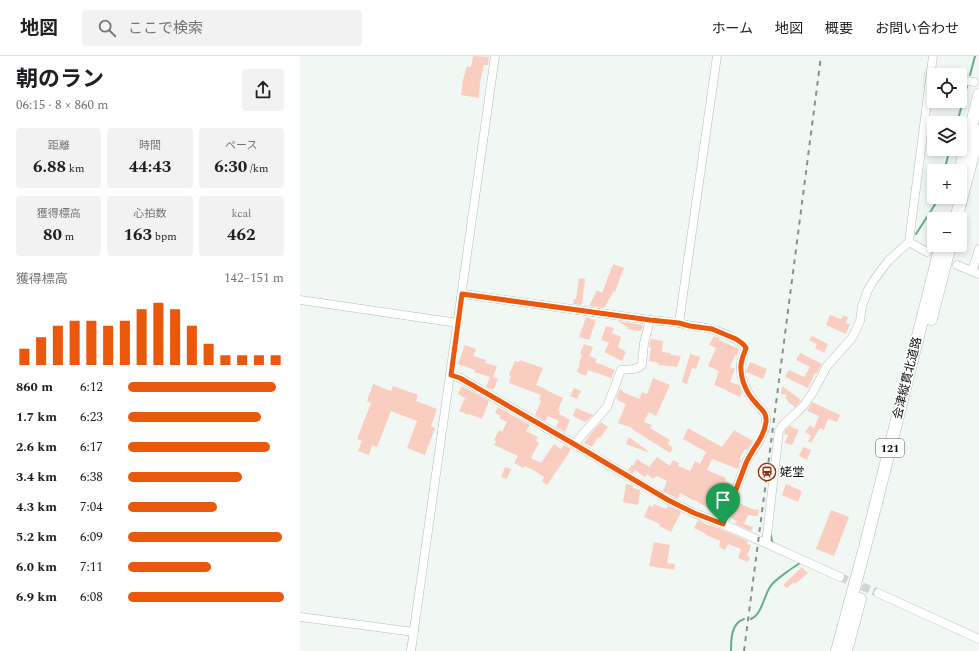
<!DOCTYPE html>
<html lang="ja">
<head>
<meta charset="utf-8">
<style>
	:root { --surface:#fff; --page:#f2f2f2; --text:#202124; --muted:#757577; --line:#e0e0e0; --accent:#ea580c }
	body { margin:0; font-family:Spectral,"Noto Sans JP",serif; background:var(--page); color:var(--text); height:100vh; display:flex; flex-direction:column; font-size:15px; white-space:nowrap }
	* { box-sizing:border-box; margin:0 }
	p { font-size:13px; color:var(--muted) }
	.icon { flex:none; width:22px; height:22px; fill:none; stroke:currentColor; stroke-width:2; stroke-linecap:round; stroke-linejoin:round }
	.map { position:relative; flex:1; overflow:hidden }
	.side { display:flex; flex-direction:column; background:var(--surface); width:300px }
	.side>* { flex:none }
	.buttons { position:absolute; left:627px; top:12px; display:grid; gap:8px }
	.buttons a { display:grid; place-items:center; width:40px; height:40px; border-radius:4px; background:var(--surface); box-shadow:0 2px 6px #0003; font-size:20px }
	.pin { position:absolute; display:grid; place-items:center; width:34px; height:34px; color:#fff; margin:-41px -17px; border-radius:50% 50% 50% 0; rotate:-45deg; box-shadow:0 0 4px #0007 }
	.pin .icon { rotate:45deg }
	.round { display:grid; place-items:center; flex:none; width:42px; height:42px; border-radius:4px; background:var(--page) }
	.headline { display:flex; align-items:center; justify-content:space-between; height:68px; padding:0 16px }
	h1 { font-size:22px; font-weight:700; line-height:30px }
	.figures { display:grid; grid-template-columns:repeat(3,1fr); gap:6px; height:68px; padding:4px 16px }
	.figures div { display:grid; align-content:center; border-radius:4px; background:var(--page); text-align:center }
	.figures b { font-size:17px; font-weight:700 }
	.figures small { font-size:11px; font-weight:400 }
	.figures p { font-size:11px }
	.chart { height:112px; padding:8px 16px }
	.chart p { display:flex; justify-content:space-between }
	.chart svg { width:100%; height:72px; margin-top:4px; stroke:var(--accent); stroke-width:6 }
	ul { padding:0 16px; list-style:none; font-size:13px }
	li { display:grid; grid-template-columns:64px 48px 1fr; align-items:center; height:30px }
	li i { height:10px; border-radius:5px; background:var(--accent) }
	header { display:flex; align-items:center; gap:24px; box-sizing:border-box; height:56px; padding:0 20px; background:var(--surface); border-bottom:1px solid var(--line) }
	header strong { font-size:19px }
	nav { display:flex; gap:22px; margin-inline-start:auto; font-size:14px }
	.search { width:280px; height:36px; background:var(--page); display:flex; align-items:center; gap:10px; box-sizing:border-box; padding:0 14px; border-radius:4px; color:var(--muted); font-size:15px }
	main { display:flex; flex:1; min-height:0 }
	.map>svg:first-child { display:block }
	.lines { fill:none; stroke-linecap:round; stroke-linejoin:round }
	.stream { stroke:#68ac8a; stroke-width:2 }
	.building { fill:#f9cec1 }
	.minor-tunnel { stroke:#cfd5d2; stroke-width:8; stroke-dasharray:8 4; stroke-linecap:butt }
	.minor-casing { stroke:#b5bcb8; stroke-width:9 }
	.highway-casing { stroke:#b5bcb8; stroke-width:13 }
	.minor { stroke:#fff; stroke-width:8 }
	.highway { stroke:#fff; stroke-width:12 }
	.rail { stroke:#8a8f8c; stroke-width:2; stroke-dasharray:5 5; stroke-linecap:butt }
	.route-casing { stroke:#fff; stroke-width:8 }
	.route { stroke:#ea580c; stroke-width:5 }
	.labels { text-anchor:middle; stroke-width:3; stroke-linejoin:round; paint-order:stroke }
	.shield { fill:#fff; stroke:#565756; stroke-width:1 }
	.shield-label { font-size:11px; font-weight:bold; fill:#0d0f0e }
	.street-label { font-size:12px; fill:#0d0f0e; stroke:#fff }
	.poi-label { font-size:12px; fill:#0d0f0e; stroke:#fff; text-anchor:start }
</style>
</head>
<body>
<header>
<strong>地図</strong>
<div class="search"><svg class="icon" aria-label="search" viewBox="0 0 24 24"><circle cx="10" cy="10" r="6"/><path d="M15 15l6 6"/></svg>ここで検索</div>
<nav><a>ホーム</a><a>地図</a><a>概要</a><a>お問い合わせ</a></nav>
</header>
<main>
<section class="side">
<div class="headline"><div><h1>朝のラン</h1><p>06:15 · 8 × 860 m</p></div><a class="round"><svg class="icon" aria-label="share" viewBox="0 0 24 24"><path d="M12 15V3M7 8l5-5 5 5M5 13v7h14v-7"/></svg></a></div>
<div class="figures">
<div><p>距離</p><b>6.88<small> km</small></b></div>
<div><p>時間</p><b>44:43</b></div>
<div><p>ペース</p><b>6:30<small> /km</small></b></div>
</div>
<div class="figures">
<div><p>獲得標高</p><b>80<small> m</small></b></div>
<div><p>心拍数</p><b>163<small> bpm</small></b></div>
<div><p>kcal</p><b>462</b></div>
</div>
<div class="chart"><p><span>獲得標高</span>142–151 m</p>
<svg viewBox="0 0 160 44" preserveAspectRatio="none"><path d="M5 44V34M15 44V27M25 44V20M35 44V17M45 44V17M55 44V20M65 44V17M75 44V10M85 44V6M95 44V10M105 44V20M115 44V31M125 44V38M135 44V38M145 44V38M155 44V38"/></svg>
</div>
<ul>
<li><b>860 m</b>6:12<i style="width:95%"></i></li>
<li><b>1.7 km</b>6:23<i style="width:85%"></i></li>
<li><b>2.6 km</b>6:17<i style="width:91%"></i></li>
<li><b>3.4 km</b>6:38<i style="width:73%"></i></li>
<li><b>4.3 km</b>7:04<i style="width:57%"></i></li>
<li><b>5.2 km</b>6:09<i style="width:99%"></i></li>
<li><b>6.0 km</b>7:11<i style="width:53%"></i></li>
<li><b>6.9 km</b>6:08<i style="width:100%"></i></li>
</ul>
</section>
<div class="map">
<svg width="679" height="595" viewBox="0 0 679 595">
	<rect width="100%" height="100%" fill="#f1f8f4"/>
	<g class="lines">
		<g class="stream">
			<path d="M670,19L675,0"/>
			<path d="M657,67L667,30"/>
			<path d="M644,115L650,93"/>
			<path d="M616,178L636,147L637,141"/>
			<path d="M471,479L472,486L474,487"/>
			<path d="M451,563C462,558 464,540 470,531C474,524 495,510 502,506"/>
			<path d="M431,595C431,584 431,567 444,563"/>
		</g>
	</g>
	<g class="building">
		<path d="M173,0L189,1L188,9H184L180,27L179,42L161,39L163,24L167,10L171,11Z"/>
		<path d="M313,208L324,212L315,236L314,235L304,252L289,250L297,234L302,237Z"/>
		<path d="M279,222L285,223L282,249L273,248L274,243H276Z"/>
		<path d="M530,259L541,263L543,259L548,261L546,267L550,268L546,278L526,269Z"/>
		<path d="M286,261L296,265L289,284L279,281Z"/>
		<path d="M317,265L343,269L341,275L327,273L328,271Z"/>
		<path d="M306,270L314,272L312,277L321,281L318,291L326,296L322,305L304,296L309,287L301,284Z"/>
		<path d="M414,280L420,282L419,284L439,293L437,300L435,299L430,311L435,313L430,326L439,329L442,337L440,341L427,335V334L414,329L419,315L408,310L416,292L409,289Z"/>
		<path d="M512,280L528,288L524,297L515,292L517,288L509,284Z"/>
		<path d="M351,283L363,285L362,296L371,297L370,299L381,300L377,311L358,309L359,307L349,305L351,292L349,291Z"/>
		<path d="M284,288L293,291L289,300L297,303L295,306L315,314L311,322L288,314L286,320L277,316L280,307H279L282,298H280Z"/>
		<path d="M165,289L176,293L173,300L186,304L185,307L197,310L193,321L198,323L193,334L186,331L190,321L174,316L175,314L158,308Z"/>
		<path d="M500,297L522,308L517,317H515L508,332L485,321L489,314L504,321L510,311L496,304Z"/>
		<path d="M390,298L400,301L396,313L392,312L387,328L382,326Z"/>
		<path d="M220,304L243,312L236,329L246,333V334L263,342L258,354L260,355L259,358L270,364L265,376L256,371L259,365L248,360L245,365L235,359L241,345L239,344L241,339L209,327L211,320L209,319L215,305L219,306Z"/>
		<path d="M450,306L467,313L463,323L446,316Z"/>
		<path d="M353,322L370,329L356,360L349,356L344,366L352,369L350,372L370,384L368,388L373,392L370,397L332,373L333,372L318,367L326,348L317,344L318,342H316L320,333L323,335V336L339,343L342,336L347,338Z"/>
		<path d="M73,328L91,335L93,330L118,339L116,345L137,353L131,370L135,372L125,399L107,392L117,365L91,355L77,391L72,389L69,399L58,395L62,385L57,383L71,347L67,345Z"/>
		<path d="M162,330L189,345L182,363L169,358L168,359L159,355L165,342L158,338Z"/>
		<path d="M482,330L501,344L495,351L487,345L488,344L485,342L487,339L481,338Z"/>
		<path d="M274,332L281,335L277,343L270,340Z"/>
		<path d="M512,346L540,359L537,366L528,363L524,374L520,372L511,387L508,385L511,380L505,376L510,369L514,372L519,360L507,355Z"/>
		<path d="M198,351L230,369L226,375L238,381L236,385L239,387L231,402L241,407L254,388L261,393L264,389L271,393L265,403L247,429L242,425L244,421L233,414L225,410L223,412L214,407L218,400L194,389L196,385L194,384L199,374L202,376L207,366L199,362L201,360L195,357Z"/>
		<path d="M276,352L293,359L287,365L285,366L273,360Z"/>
		<path d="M301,366L308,371L300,382L298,381L292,391L284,387L290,378Z"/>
		<path d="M491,369H492L491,371L499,374L492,389L485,387L488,379L484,378L486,373Z"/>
		<path d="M388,372L422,391L434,374L453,385L447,394L445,393L439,403L441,404L438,413L412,403L407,414L426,422L425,425L432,428L429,436L413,429L406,441L416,447L414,451L422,454L420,461L413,458L414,456L395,444V445L380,437L378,443L363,435L367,425L357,420L353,423L347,418L345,421L335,414L333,417L328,414L332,409L333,410L337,403L349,411L357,401L370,410L373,404L379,407L378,410L390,415L395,405L400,408L406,396L383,383Z"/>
		<path d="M329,381L348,395L347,396L326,388Z"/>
		<path d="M503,391L511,394L507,404L499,400Z"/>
		<path d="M205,411L211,413L207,423L201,421Z"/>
		<path d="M326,428L332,429L333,430V432L340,434L338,449L323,446Z"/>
		<path d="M486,428L502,435L498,446L482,439Z"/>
		<path d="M437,446L452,453L459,454L458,460L448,459L444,468L453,471L451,475L435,468L437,465L431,462Z"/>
		<path d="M354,448L366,453L368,450L381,456L371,476L359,470L360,468L344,461L349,449L353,451Z"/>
		<path d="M531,454L549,461L534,500L516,493Z"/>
		<path d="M398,464L410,470V469L421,473L448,485L447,488L451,489L447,500L450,501L448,506L438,502L441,493L428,488L425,494L419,491L420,485L406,479V478L394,472Z"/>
		<path d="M354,486L370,489L367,507L375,508L374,514L349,510Z"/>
		<path d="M502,511L508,517L495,528L494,526L487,532L483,529Z"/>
	</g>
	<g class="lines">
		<path class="minor-tunnel" d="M540,521L578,537"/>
		<defs>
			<g id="minor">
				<path d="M660,24L674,26"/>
				<path d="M609,186L627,196"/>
				<path d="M657,209L679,218"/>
				<path d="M672,215L679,193"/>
				<path d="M162,238L350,264L379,267L417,0"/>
				<path d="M0,244L158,267"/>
				<path d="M379,267C389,270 400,270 410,273C419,275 442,284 445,292C445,297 442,302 441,307C439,320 446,336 455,346C459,352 466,355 466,363C467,381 452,392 446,407C438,427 431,448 423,468"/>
				<path d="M151,319L160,322L274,388L368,444L394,457L423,468L540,521"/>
				<path d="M274,388L307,351L321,314C328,313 338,315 342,308L344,287L350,264"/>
				<path d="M466,487L479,375L482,370L497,356L504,349L513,336L527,310L551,283L555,276L560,265L562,250L568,234L574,224L588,205L609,186L633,0"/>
				<path d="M578,537L679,583"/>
				<path d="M0,561L114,576"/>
				<path d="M111,595L195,0"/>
			</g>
			<g id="highway">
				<path d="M660,115L679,39"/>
				<path d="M656,163L679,75"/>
				<path d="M631,263L650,189"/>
				<path d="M537,595L565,491L641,189"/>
				<path d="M546,595L560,543"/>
			</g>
		</defs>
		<use href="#minor" class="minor-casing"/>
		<use href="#highway" class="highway-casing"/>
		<use href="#minor" class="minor"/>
		<use href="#highway" class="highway"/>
		<path class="rail" d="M444,595L521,0"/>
	</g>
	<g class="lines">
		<defs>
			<path id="route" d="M162,238L350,264L379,267L390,270L412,273L436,283L443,288L446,292C444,299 440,305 441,313C441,324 447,338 455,346C460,353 467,355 466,366C464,382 452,393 446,407L423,468L394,457L368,444L274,388L160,322L151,319Z"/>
		</defs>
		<use href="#route" class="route-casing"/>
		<use href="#route" class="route"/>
	</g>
	<defs>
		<symbol id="station-ring" viewBox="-11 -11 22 22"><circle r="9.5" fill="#fff" stroke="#952f06" stroke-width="1.5"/><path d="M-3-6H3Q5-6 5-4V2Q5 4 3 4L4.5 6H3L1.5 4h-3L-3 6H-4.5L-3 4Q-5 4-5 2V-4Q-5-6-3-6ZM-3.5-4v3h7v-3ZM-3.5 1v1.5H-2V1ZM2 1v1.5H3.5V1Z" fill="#952f06"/></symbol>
	</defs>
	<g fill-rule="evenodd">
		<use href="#station-ring" x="457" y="406" width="20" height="20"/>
	</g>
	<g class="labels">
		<rect class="shield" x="576" y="383" width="28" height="18" rx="3"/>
		<g class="shield-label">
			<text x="590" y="396">121</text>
		</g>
		<g class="street-label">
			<text transform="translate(607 322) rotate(-76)" y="4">会津縦貫北道路</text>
		</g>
		<g class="poi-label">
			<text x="480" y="420">姥堂</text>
		</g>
	</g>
</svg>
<div class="buttons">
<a><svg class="icon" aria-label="locate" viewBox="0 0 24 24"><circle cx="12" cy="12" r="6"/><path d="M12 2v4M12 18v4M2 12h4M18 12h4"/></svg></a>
<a><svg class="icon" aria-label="layers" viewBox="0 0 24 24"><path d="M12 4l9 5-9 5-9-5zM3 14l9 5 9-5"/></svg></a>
<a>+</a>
<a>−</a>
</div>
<div class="pin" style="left:423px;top:468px;background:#1e9e55"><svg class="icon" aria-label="arrive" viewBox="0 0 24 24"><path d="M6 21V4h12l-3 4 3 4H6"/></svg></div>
</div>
</main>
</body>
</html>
